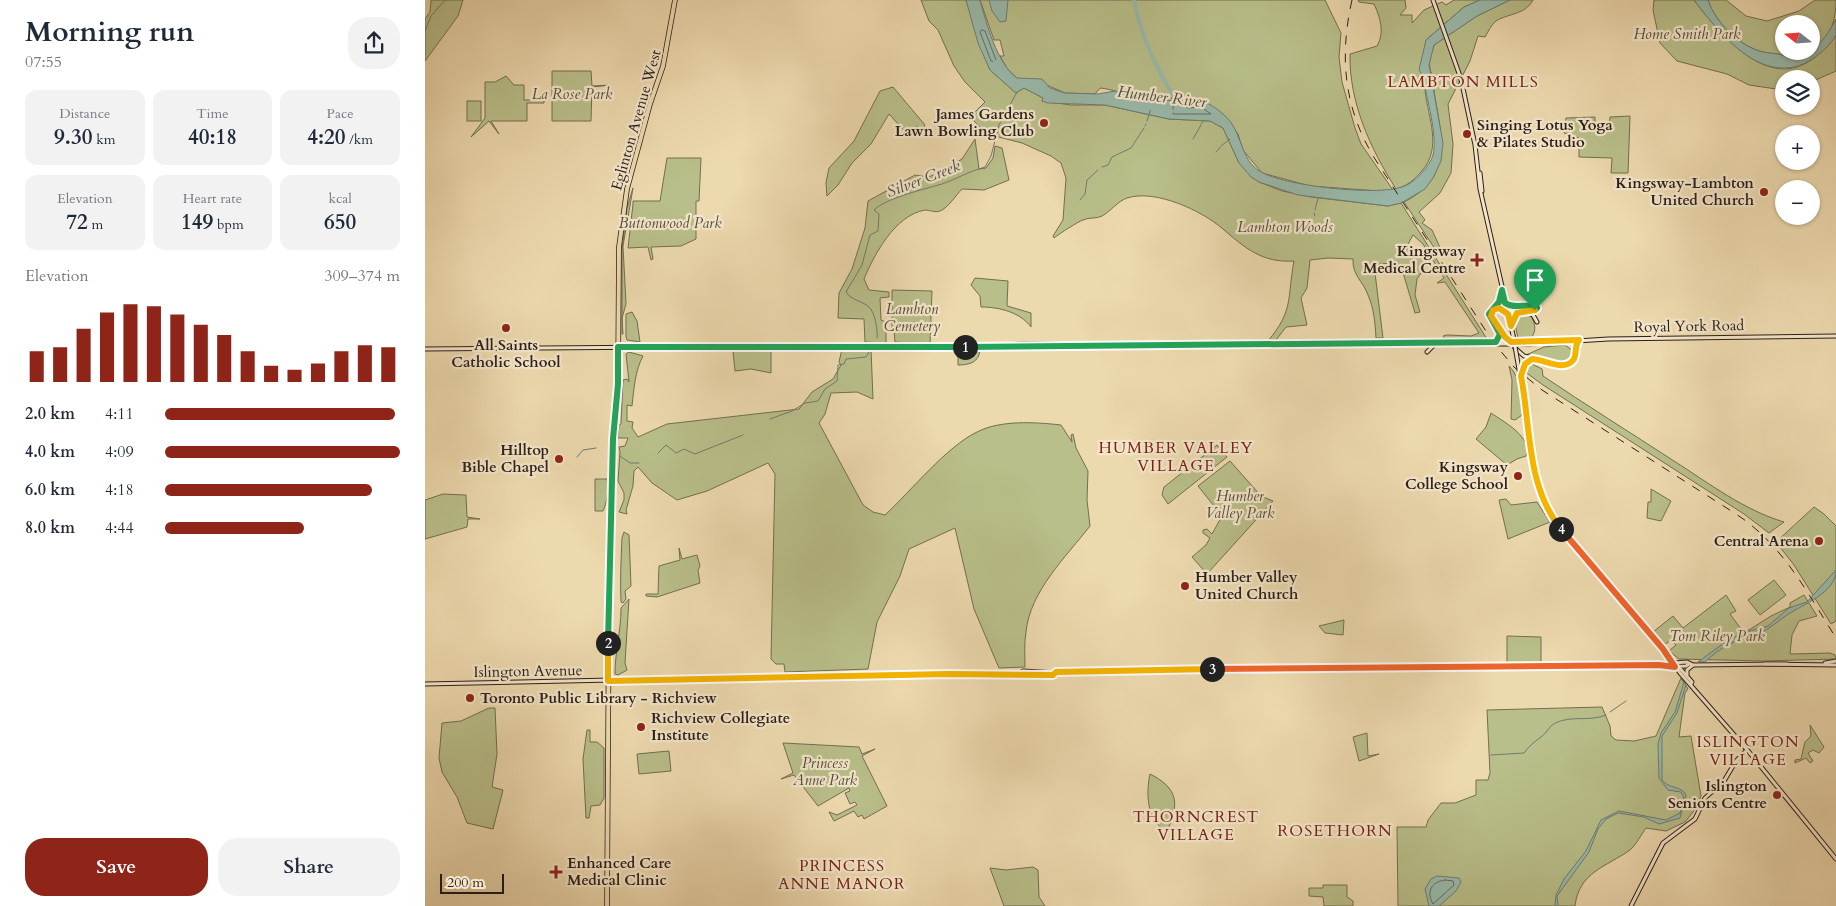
<!DOCTYPE html>
<html lang="en">
<head>
<meta charset="utf-8">
<style>
	:root { --surface:#fff; --page:#f2f2f3; --text:#1f2937; --muted:#747a83; --accent:#8f2418 }
	body { margin:0; font-family:Cardo,serif; background:var(--page); color:var(--text); height:100vh; display:flex; flex-direction:column; font-size:19px; white-space:nowrap }
	* { box-sizing:border-box; margin:0 }
	p { font-size:16px; color:var(--muted) }
	.icon { flex:none; width:28px; height:28px; fill:none; stroke:currentColor; stroke-width:2; stroke-linecap:round; stroke-linejoin:round }
	.map { position:relative; flex:1; overflow:hidden }
	.sheet { display:flex; flex-direction:column; background:var(--surface); width:425px }
	.sheet>* { flex:none }
	.needle { width:32px; rotate:287deg }
	.tools { position:absolute; left:1350px; top:15px; display:grid; gap:10px }
	.tools a { display:grid; place-items:center; width:45px; height:45px; border-radius:50%; background:var(--surface); box-shadow:0 1px 4px #0004; font-size:25px }
	.scale { position:absolute; left:15px; bottom:12px; width:64px; box-sizing:border-box; padding-left:5px; border:2px solid #2c1e19; border-top:0; font-size:14px; line-height:18px; white-space:nowrap; color:#2c1e19; -webkit-text-stroke:4px #f3e6ca; paint-order:stroke }
	.pin { position:absolute; display:grid; place-items:center; width:42px; height:42px; color:#fff; margin:-51px -21px; border-radius:50% 50% 50% 0; rotate:-45deg; box-shadow:0 0 5px #0007 }
	.pin .icon { rotate:45deg }
	.km { position:absolute; width:25px; height:25px; margin:-12px; border-radius:50%; background:#222; color:#fff; font-size:14px; line-height:25px; text-align:center }
	.round { display:grid; place-items:center; flex:none; width:52px; height:52px; border-radius:20px; background:var(--page) }
	.overview { display:flex; align-items:center; justify-content:space-between; height:85px; padding:0 25px }
	h1 { font-size:28px; font-weight:800; line-height:38px }
	.figures { display:grid; grid-template-columns:repeat(3,1fr); gap:8px; height:85px; padding:5px 25px }
	.figures div { display:grid; align-content:center; border-radius:12px; background:var(--page); text-align:center }
	.figures b { font-size:21px; font-weight:800 }
	.figures small { font-size:14px; font-weight:400 }
	.figures p { font-size:14px }
	.chart { height:140px; padding:10px 25px }
	.chart p { display:flex; justify-content:space-between }
	.chart svg { width:100%; height:90px; margin-top:5px; stroke:var(--accent); stroke-width:6 }
	.action { display:flex; gap:10px; margin-top:auto; padding:10px 25px }
	.action a { flex:1; height:58px; border-radius:20px; background:var(--accent); color:#fff; font-size:20px; font-weight:800; line-height:58px; text-align:center }
	.action a+a { background:var(--page); color:var(--text) }
	ul { padding:0 25px; list-style:none; font-size:16px }
	li { display:grid; grid-template-columns:80px 60px 1fr; align-items:center; height:38px }
	li i { height:12px; border-radius:6px; background:var(--accent) }
	main { display:flex; flex:1; min-height:0 }
	.map>svg:first-child { display:block }
	.green { fill:#b9bf8a; stroke:#726e52 }
	.water { fill:#99baac; stroke:#6d7c71 }
	.lines { fill:none; stroke-linecap:round; stroke-linejoin:round }
	.shore { stroke:#626c62; stroke-width:1 }
	.stream { stroke:#6d7c71; stroke-width:1 }
	.river { stroke:#99baac; stroke-width:4 }
	.secondary-casing { stroke:#2c1e19; stroke-width:5 }
	.primary-casing { stroke:#2c1e19; stroke-width:5.5 }
	.secondary { stroke:#f3e6ca; stroke-width:3 }
	.primary { stroke:#edd9ae; stroke-width:4 }
	.rail { stroke:#2c1e19; stroke-width:1; stroke-dasharray:9 9; stroke-linecap:butt }
	.secondary-bridge-casing { stroke:#2c1e19; stroke-width:5; stroke-linecap:butt }
	.secondary-bridge { stroke:#f3e6ca; stroke-width:3 }
	.split-1-casing { stroke:#fff; stroke-width:10 }
	.split-2-casing { stroke:#fff; stroke-width:10 }
	.split-3-casing { stroke:#fff; stroke-width:10 }
	.split-4-casing { stroke:#fff; stroke-width:10 }
	.split-5-casing { stroke:#fff; stroke-width:10 }
	.split-1 { stroke:#22a559; stroke-width:6 }
	.split-2 { stroke:#22a559; stroke-width:6 }
	.split-3 { stroke:#f5b400; stroke-width:6 }
	.split-4 { stroke:#f0652b; stroke-width:6 }
	.split-5 { stroke:#f5b400; stroke-width:6 }
	.poi-dot { fill:#8f2418; stroke:#f3e6ca; stroke-width:2 }
	.labels { text-anchor:middle; stroke-width:4.5; stroke-linejoin:round; paint-order:stroke }
	.park-label { font-size:15px; font-style:italic; fill:#564e3b; stroke:#f3e6ca }
	.poi-label { font-size:15px; font-weight:bold; fill:#2c1e19; stroke:#f3e6ca; text-anchor:end }
	.street-label { font-size:15px; fill:#2c1e19; stroke:#f3e6ca }
	.neighbourhood-label { font-size:16px; letter-spacing:1px; fill:#7a1f14; stroke:#f3e6ca }
	.water-label { font-size:16px; font-style:italic; fill:#4d4d45; stroke:#f3e6ca }
</style>
</head>
<body>
<main>
<section class="sheet">
<div class="overview"><div><h1>Morning run</h1><p>07:55</p></div><a class="round"><svg class="icon" aria-label="share" viewBox="0 0 24 24"><path d="M12 15V3M7 8l5-5 5 5M5 13v7h14v-7"/></svg></a></div>
<div class="figures">
<div><p>Distance</p><b>9.30<small> km</small></b></div>
<div><p>Time</p><b>40:18</b></div>
<div><p>Pace</p><b>4:20<small> /km</small></b></div>
</div>
<div class="figures">
<div><p>Elevation</p><b>72<small> m</small></b></div>
<div><p>Heart rate</p><b>149<small> bpm</small></b></div>
<div><p>kcal</p><b>650</b></div>
</div>
<div class="chart"><p><span>Elevation</span>309–374 m</p>
<svg viewBox="0 0 160 44" preserveAspectRatio="none"><path d="M5 44V29M15 44V27M25 44V18M35 44V10M45 44V6M55 44V7M65 44V11M75 44V16M85 44V21M95 44V29M105 44V36M115 44V38M125 44V35M135 44V29M145 44V26M155 44V27"/></svg>
</div>
<ul>
<li><b>2.0 km</b>4:11<i style="width:98%"></i></li>
<li><b>4.0 km</b>4:09<i style="width:100%"></i></li>
<li><b>6.0 km</b>4:18<i style="width:88%"></i></li>
<li><b>8.0 km</b>4:44<i style="width:59%"></i></li>
</ul>
<div class="action"><a>Save</a><a>Share</a></div>
</section>
<div class="map">
<svg width="1411" height="906" viewBox="0 0 1411 906">
	<rect width="100%" height="100%" fill="#edd9ae"/>
	<filter id="stains"><feTurbulence type="fractalNoise" baseFrequency=".004" numOctaves="4"/><feColorMatrix values="0 0 0 0 .2 0 0 0 0 .09 0 0 0 0 .02 0 0 0 .5 -.17"/></filter>
	<radialGradient id="worn" r=".72"><stop offset=".6" stop-color="#630" stop-opacity="0"/><stop offset="1" stop-color="#630" stop-opacity=".3"/></radialGradient>
	<g class="green">
		<path d="M6,0H38L33,16L0,61V19L5,12Z"/>
		<path d="M496,0H541L565,70L591,93L599,88L618,98L617,101L646,105H680L744,119L785,121L798,128L814,163L834,182L857,191L886,197L963,206L976,203L1062,339H1020L1018,336L1022,335L1046,336L1054,333L1020,282L1012,283L1019,278L998,244L988,235L983,244L982,251L988,256L995,253L1002,264L992,279L990,295L995,312L990,313L977,269L964,263L949,265L958,338H951C950,322 949,309 943,295C938,281 927,275 928,259L903,258L885,260L882,288L876,298L882,325L861,327L851,340L843,341C869,310 862,298 869,261C837,263 820,248 798,229C776,210 730,189 702,198C693,201 686,211 677,216C671,219 665,217 658,220C654,221 634,234 629,238L628,236L638,220L641,178L636,163L626,156L597,143L562,134L545,117L560,102L540,82L529,66L513,30L504,21Z"/>
		<path d="M555,0H900L916,33L914,57L917,82L930,128L936,144L968,190L954,191L885,186L837,173L818,150L813,134L799,115L785,105L762,103L751,95L747,97V101C735,100 722,100 710,97C698,94 687,89 675,88L670,94L640,93L624,86L592,78L583,70L575,56H579L575,40H569Z"/>
		<path d="M933,0H980L981,8L975,15H987V23L999,10L1017,2L1021,5L1029,0H1055L1039,7L1001,40C1000,57 998,73 1000,90C1003,119 1018,148 996,172C989,180 982,186 971,189C945,148 924,102 925,54L952,46C960,32 955,17 949,4L934,2Z"/>
		<path d="M1085,0H1108C1100,15 1084,13 1071,21C1066,25 1063,32 1060,37L1053,36L1045,61L1023,104L1028,144L1026,173L1015,193L994,212L1000,220L997,223L1007,230L1018,254L1014,255L979,202C1037,173 1011,124 1007,74C1002,65 1006,55 1009,45L1052,16Z"/>
		<path d="M1229,0H1269C1294,33 1344,95 1390,57C1397,51 1406,44 1411,35V71L1386,82V79H1359L1358,90L1324,85L1302,74L1252,61L1235,43L1228,10Z"/>
		<path d="M1283,0H1301L1321,16L1342,21L1374,11L1390,0H1411C1411,20 1406,40 1386,49V24H1359V51H1384L1375,56L1364,58C1357,53 1346,54 1338,52C1315,47 1290,22 1283,0Z"/>
		<path d="M127,71H166L167,86L186,85L167,87L166,121H127Z"/>
		<path d="M81,76L89,85H99V100H119V103H102V121H66L74,134L64,121L46,137L60,118V82H70Z"/>
		<path d="M468,87L500,125L496,132L492,126L488,128L484,136L464,114L446,144L427,163L413,185L402,196L401,183L404,168L429,141L455,91Z"/>
		<rect x="42" y="101" width="14" height="20"/>
		<path d="M1205,116L1203,173H1186L1187,158L1154,157V138L1139,133L1141,118L1170,117V129H1184L1185,117Z"/>
		<path d="M550,139L554,169L561,168L568,158L570,146L577,148L584,180L559,190L537,189C531,195 523,208 515,211C510,213 505,210 500,210C470,215 449,255 439,279L444,290L464,292V297L455,298L456,320L461,322V343L440,342L439,319L413,318L414,293L427,269L440,228L443,201L490,175L503,177L515,173L537,159Z"/>
		<path d="M242,158H276L274,201H271V239L256,246L226,247L228,259L226,260L223,247L203,248L208,204V201H235Z"/>
		<path d="M208,188L198,246L201,304L197,318L198,334H197V250L202,208Z"/>
		<path d="M550,278L583,281L582,306L606,313V327C595,312 574,307 556,307L555,296L546,285Z"/>
		<path d="M467,290L507,291L505,344L470,342L469,329L467,328Z"/>
		<path d="M207,312L212,321L215,342L202,340L201,337V314Z"/>
		<path d="M1097,314L1106,316C1110,323 1112,331 1106,338H1093C1091,328 1087,319 1097,314Z"/>
		<path d="M1140,345L1148,351L1146,359L1142,362L1101,355L1119,347Z"/>
		<path d="M321,348H346V373L326,369L310,371L308,352Z"/>
		<path d="M417,349H446L448,399L432,392L406,393L400,414L394,423L438,505L448,512L460,515C487,490 521,447 552,432C575,420 610,422 636,425L647,442L646,435L648,434L651,448L663,471L662,500L665,526C641,557 605,591 601,632C599,643 600,656 600,667L574,668L549,609L530,528L484,549L475,576L452,622L443,669L360,672L359,664H351L346,659L350,474L343,463L282,491L252,500L227,483L213,467L209,471L208,486L201,510L202,514L194,512L199,500V493L193,481L195,452L194,447L200,446L203,438H193L194,425L196,424L198,380L202,379L204,382L201,354L204,352L218,356C210,371 209,388 207,406L202,405V421L208,422L207,428L213,437L242,424L374,409L387,392L408,379L416,365L414,362Z"/>
		<path d="M555,350C554,362 545,365 533,365V351Z"/>
		<path d="M1103,362L1117,369L1118,376C1161,405 1206,433 1249,461C1285,484 1319,510 1359,522L1344,533L1319,514L1118,385L1099,371Z"/>
		<path d="M1084,366C1096,377 1096,398 1097,415L1090,420L1086,419L1087,380Z"/>
		<path d="M1066,413C1079,422 1108,437 1101,456L1092,459L1082,465L1051,439L1061,427Z"/>
		<path d="M792,445L802,457L743,504L737,495L739,487Z"/>
		<path d="M805,461L836,496L848,501L782,574L767,557L781,545L785,538L778,533V530L782,529L787,534L797,516L773,486Z"/>
		<path d="M170,479H182C184,489 182,503 178,511H170Z"/>
		<path d="M1226,489L1246,501L1236,521L1222,518L1223,502H1226Z"/>
		<path d="M18,494L41,495L42,517L55,519H43L42,527L0,539V500Z"/>
		<path d="M1081,499L1086,505L1112,502L1125,522L1083,539L1074,500Z"/>
		<path d="M1389,507L1399,514L1411,526V621L1406,624L1369,565L1351,542Z"/>
		<path d="M199,532L204,535L206,586L200,591L201,599L198,603L196,602C195,582 196,559 197,538Z"/>
		<path d="M254,548L257,559L272,555L275,566L273,570L275,583L232,597L221,596V594H233L234,566L255,560Z"/>
		<path d="M1349,580L1361,595L1335,615L1323,600Z"/>
		<path d="M1301,595L1311,611L1305,614L1319,633L1346,616L1365,607V603L1379,595L1392,616L1374,621L1367,635L1365,654L1405,653L1410,655L1411,659L1339,661L1254,659L1244,651L1251,645L1246,640L1239,645L1228,632L1248,616L1258,628Z"/>
		<path d="M204,599L200,663L202,670L193,675L190,674C190,652 196,631 196,608Z"/>
		<path d="M919,620L918,635L900,633L894,626Z"/>
		<path d="M1082,636L1116,637V662L1082,663Z"/>
		<path d="M1256,678L1263,689L1260,693L1254,737L1266,736L1276,796L1271,808L1260,822L1241,831L1221,828C1216,835 1211,845 1205,850C1181,867 1154,872 1150,906H973L972,827H1001L1003,820L1016,803H1030L1051,795V780H1063L1065,773L1062,710L1177,707L1185,726L1186,736L1191,740L1209,741L1231,736Z"/>
		<path d="M64,708H70L72,754L67,787L78,790L68,829L42,823L32,797L17,772L14,758L17,723L36,721Z"/>
		<path d="M1385,725L1399,747L1394,753L1388,750L1383,753L1388,761L1385,763L1381,758L1370,763V760L1376,759L1380,742L1386,736Z"/>
		<path d="M162,730H165V742H172L179,748V798L175,805L166,806L164,818H161L158,759Z"/>
		<path d="M942,733L943,756L954,754L934,761L928,737Z"/>
		<path d="M358,743L434,747L437,754L450,749L437,756L462,806L439,819L437,815L433,817L429,811L409,821L404,812L412,815L432,805L430,802L425,804L420,793L425,791L424,788L393,806L369,775L356,779L368,773Z"/>
		<path d="M244,751L246,771L214,774L212,754Z"/>
		<path d="M725,774C753,788 755,804 742,831C721,822 721,792 725,774Z"/>
		<path d="M608,867L613,870L614,897L620,906H579L565,868L581,870Z"/>
		<path d="M898,885H922V897L928,901V906H899L898,897L884,896V888H898Z"/>
	</g>
	<g class="water">
		<path d="M541,0H555C561,22 572,64 592,78L617,79L625,88L640,93L673,94L690,91L711,97L747,101V97L751,95C756,98 760,104 767,103C771,102 774,101 778,102C785,103 795,111 800,116C817,130 815,161 836,172C860,186 951,196 977,187C989,184 1005,166 1008,155C1013,134 1001,98 998,76L994,70L1001,40L1039,7L1055,0H1085L1052,16L1009,45L1004,65L1018,143L1016,161L1008,178L1000,189L976,203L963,206L873,195L834,182L826,177L814,163L798,128L785,121L744,119L680,105L623,103L617,101L618,98L599,88L591,93L565,70L553,43Z"/>
		<path d="M564,0H583L581,21L575,22L567,11Z"/>
		<path d="M1269,0H1283C1290,22 1315,47 1338,52C1347,54 1357,53 1364,58C1388,55 1400,40 1411,19V35C1407,43 1399,50 1393,55C1343,94 1297,37 1269,0Z"/>
		<path d="M1411,570C1411,593 1378,604 1362,615C1353,621 1344,629 1334,634C1330,635 1326,635 1322,636C1307,642 1292,650 1280,662H1273L1299,643L1317,633L1343,626L1364,608L1382,602Z"/>
		<path d="M1259,682L1261,685L1252,713L1237,736V780C1245,790 1256,785 1261,795L1255,818L1234,824L1219,817L1193,813L1181,819L1173,829L1164,852L1132,896L1133,906H1130L1131,895L1139,879L1161,851L1176,820L1194,811L1241,820L1255,813L1259,798L1256,792L1243,790L1234,778L1233,744L1236,733L1250,712Z"/>
		<path d="M1012,876L1034,878L1036,882L1031,891L1014,906H1004L1000,889L1006,879Z"/>
	</g>
	<g class="lines">
		<g class="shore">
			<path d="M557,30L560,31L571,60L569,62L566,61L555,32Z"/>
			<path d="M754,103L763,108L776,107L786,114H748V107Z"/>
			<path d="M1020,880L1028,881L1029,885L1008,904C1001,892 1006,882 1020,880Z"/>
		</g>
		<g class="stream">
			<path d="M0,31L6,16L20,0"/>
			<path d="M722,121L726,108"/>
			<path d="M776,124L779,120"/>
			<path d="M720,126L721,124"/>
			<path d="M768,139L776,125"/>
			<path d="M796,146L805,139"/>
			<path d="M793,150L795,147"/>
			<path d="M791,152L792,151"/>
			<path d="M677,167L683,165L687,157L706,148L719,128"/>
			<path d="M655,200L660,194L662,180L673,170"/>
			<path d="M890,210L893,198"/>
			<path d="M889,213L890,216"/>
			<path d="M452,338C453,331 450,312 444,307C436,300 427,301 421,292L437,265L445,235L453,231L454,214L449,210C461,198 500,189 517,184C532,179 544,171 560,167L566,156L574,125L592,92"/>
			<path d="M345,419L367,411L380,403L393,401L400,389L412,381L413,365L419,364L421,359L441,357L444,352"/>
			<path d="M233,453L241,445L251,453L259,449L270,454L318,435"/>
			<path d="M195,456L205,463H214"/>
			<path d="M152,457L158,450L171,448"/>
			<path d="M1185,712L1201,701"/>
			<path d="M1066,755L1099,753C1104,746 1109,742 1116,737C1122,733 1124,726 1130,723C1147,715 1165,722 1181,715"/>
		</g>
		<g class="river">
			<path d="M709,0C716,37 730,67 750,98"/>
			<path d="M570,62L580,75"/>
			<path d="M707,105L747,111"/>
		</g>
		<defs>
			<g id="secondary">
				<path d="M1008,0L1036,79L1050,145L1055,189L1088,335"/>
				<path d="M1055,173L1057,191"/>
				<path d="M1080,303C1090,310 1103,302 1112,308"/>
				<path d="M1069,309H1074L1083,314"/>
				<path d="M1102,312L1108,315L1112,322"/>
				<path d="M1086,325L1093,313L1112,308"/>
				<path d="M1075,330L1085,342"/>
				<path d="M1072,341L1075,333L1064,314L1074,302L1076,293"/>
				<path d="M1044,344H1104L1183,339L1411,336"/>
				<path d="M1090,348L1099,356L1140,365L1149,358L1150,346L1153,341"/>
				<path d="M0,349L375,346L500,348L597,344L1117,342"/>
				<path d="M1002,352L1010,344"/>
				<path d="M1095,375L1100,402"/>
				<path d="M1100,401L1103,430L1114,492L1123,512L1223,632L1267,682L1266,684"/>
				<path d="M1238,649L1255,673L1324,752L1411,859"/>
				<path d="M1400,663L1411,661"/>
				<path d="M1234,664L1262,662L1268,665L1362,664"/>
				<path d="M1340,664L1411,665"/>
				<path d="M595,673L598,671L631,673L1233,665L1237,667L1261,666L1264,664"/>
				<path d="M1262,675V670L1268,665"/>
				<path d="M0,684L523,673L628,675L631,673"/>
				<path d="M1206,906L1238,843L1270,819L1280,798L1299,781L1311,761L1322,750"/>
			</g>
			<path id="primary" d="M182,906L184,600L188,439L193,384L194,247L202,189L225,104L238,66L250,0"/>
		</defs>
		<use href="#secondary" class="secondary-casing"/>
		<use href="#primary" class="primary-casing"/>
		<use href="#secondary" class="secondary"/>
		<use href="#primary" class="primary"/>
		<path class="rail" d="M927,0C914,57 919,109 950,159L1068,342L1089,367L1117,390L1311,514C1357,544 1382,592 1411,638"/>
		<defs>
			<g id="secondary-bridge">
				<path d="M1088,335L1095,375"/>
				<path d="M1096,375L1100,363L1107,359"/>
			</g>
		</defs>
		<use href="#secondary-bridge" class="secondary-bridge-casing"/>
		<use href="#secondary-bridge" class="secondary-bridge"/>
	</g>
	<g class="lines">
		<defs>
			<path id="split-1" d="M540,347L1071,342L1075,334L1064,314L1074,302L1077,290L1080,303C1090,310 1103,302 1112,308L1110,310"/>
			<path id="split-2" d="M183,643L188,439L193,384V347H540"/>
			<path id="split-3" d="M183,643V681L523,674L628,675L631,672L787,669"/>
			<path id="split-4" d="M787,669L1234,665L1250,667L1238,649L1136,529"/>
			<path id="split-5" d="M1110,310L1092,313L1086,326L1083,314L1074,308L1068,310L1066,316L1080,337L1086,342L1154,340C1149,347 1152,353 1149,359C1140,373 1119,359 1107,359L1100,364L1096,376C1106,427 1101,486 1136,529"/>
		</defs>
		<use href="#split-1" class="split-1-casing"/>
		<use href="#split-2" class="split-2-casing"/>
		<use href="#split-3" class="split-3-casing"/>
		<use href="#split-4" class="split-4-casing"/>
		<use href="#split-5" class="split-5-casing"/>
		<use href="#split-1" class="split-1"/>
		<use href="#split-2" class="split-2"/>
		<use href="#split-3" class="split-3"/>
		<use href="#split-4" class="split-4"/>
		<use href="#split-5" class="split-5"/>
	</g>
	<g class="poi-dot">
		<circle cx="619" cy="123" r="5"/>
		<circle cx="1042" cy="134" r="5"/>
		<circle cx="1339" cy="192" r="5"/>
		<path d="M1049.5 252.5h5v5h5v5h-5v5h-5v-5h-5v-5h5z"/>
		<circle cx="81" cy="328" r="5"/>
		<circle cx="134" cy="459" r="5"/>
		<circle cx="1093" cy="476" r="5"/>
		<circle cx="1394" cy="541" r="5"/>
		<circle cx="760" cy="586" r="5"/>
		<circle cx="45" cy="698" r="5"/>
		<circle cx="216" cy="727" r="5"/>
		<circle cx="1352" cy="795" r="5"/>
		<path d="M128.5 864.5h5v5h5v5h-5v5h-5v-5h-5v-5h5z"/>
	</g>
	<g class="labels">
		<g class="park-label">
			<text x="1262" y="39">Home Smith Park</text>
			<text x="147" y="99">La Rose Park</text>
			<text x="245" y="228">Buttonwood Park</text>
			<text x="860" y="232">Lambton Woods</text>
			<text x="487" y="314">Lambton<tspan x="487" dy="17">Cemetery</tspan></text>
			<text x="815" y="501">Humber<tspan x="815" dy="17">Valley Park</tspan></text>
			<text x="1292" y="641">Tom Riley Park</text>
			<text x="400" y="768">Princess<tspan x="400" dy="17">Anne Park</tspan></text>
		</g>
		<g class="poi-label">
			<text x="609" y="119">James Gardens<tspan x="609" dy="17">Lawn Bowling Club</tspan></text>
			<text x="1052" y="130" text-anchor="start">Singing Lotus Yoga<tspan x="1052" dy="17">&amp; Pilates Studio</tspan></text>
			<text x="1329" y="188">Kingsway-Lambton<tspan x="1329" dy="17">United Church</tspan></text>
			<text x="1041" y="256">Kingsway<tspan x="1041" dy="17">Medical Centre</tspan></text>
			<text x="81" y="350" text-anchor="middle">All Saints<tspan x="81" dy="17">Catholic School</tspan></text>
			<text x="124" y="455">Hilltop<tspan x="124" dy="17">Bible Chapel</tspan></text>
			<text x="1083" y="472">Kingsway<tspan x="1083" dy="17">College School</tspan></text>
			<text x="1384" y="546">Central Arena</text>
			<text x="770" y="582" text-anchor="start">Humber Valley<tspan x="770" dy="17">United Church</tspan></text>
			<text x="55" y="703" text-anchor="start">Toronto Public Library - Richview</text>
			<text x="226" y="723" text-anchor="start">Richview Collegiate<tspan x="226" dy="17">Institute</tspan></text>
			<text x="1342" y="791">Islington<tspan x="1342" dy="17">Seniors Centre</tspan></text>
			<text x="142" y="868" text-anchor="start">Enhanced Care<tspan x="142" dy="17">Medical Clinic</tspan></text>
		</g>
		<g class="street-label">
			<text transform="translate(211 120) rotate(-74)" y="5">Eglinton Avenue West</text>
			<text transform="translate(1264 326) rotate(-1)" y="5">Royal York Road</text>
			<text transform="translate(103 671) rotate(-1)" y="5">Islington Avenue</text>
		</g>
		<g class="neighbourhood-label">
			<text x="1038" y="87">LAMBTON MILLS</text>
			<text x="751" y="453">HUMBER VALLEY<tspan x="751" dy="18">VILLAGE</tspan></text>
			<text x="1323" y="747">ISLINGTON<tspan x="1323" dy="18">VILLAGE</tspan></text>
			<text x="771" y="822">THORNCREST<tspan x="771" dy="18">VILLAGE</tspan></text>
			<text x="910" y="836">ROSETHORN</text>
			<text x="417" y="871">PRINCESS<tspan x="417" dy="18">ANNE MANOR</tspan></text>
		</g>
		<g class="water-label">
			<text transform="translate(737 96) rotate(7)" y="6">Humber River</text>
			<text transform="translate(498 178) rotate(-21)" y="6">Silver Creek</text>
		</g>
	</g>
	<rect width="100%" height="100%" filter="url(#stains)"/>
	<rect width="100%" height="100%" fill="url(#worn)"/>
</svg>
<div class="tools">
<a><svg class="needle" viewBox="-14 -14 28 28"><path d="M0-13l5 13h-10z" fill="#e53935"/><path d="M0 13l5-13h-10z" fill="#747a83"/></svg></a>
<a><svg class="icon" aria-label="layers" viewBox="0 0 24 24"><path d="M12 4l9 5-9 5-9-5zM3 14l9 5 9-5"/></svg></a>
<a>+</a>
<a>−</a>
</div>
<div class="scale">200 m</div>
<div class="pin" style="left:1110px;top:310px;background:#1e9e55"><svg class="icon" aria-label="arrive" viewBox="0 0 24 24"><path d="M6 21V4h12l-3 4 3 4H6"/></svg></div>
<b class="km" style="left:540px;top:347px">1</b>
<b class="km" style="left:183px;top:643px">2</b>
<b class="km" style="left:787px;top:669px">3</b>
<b class="km" style="left:1136px;top:529px">4</b>
</div>
</main>
</body>
</html>
